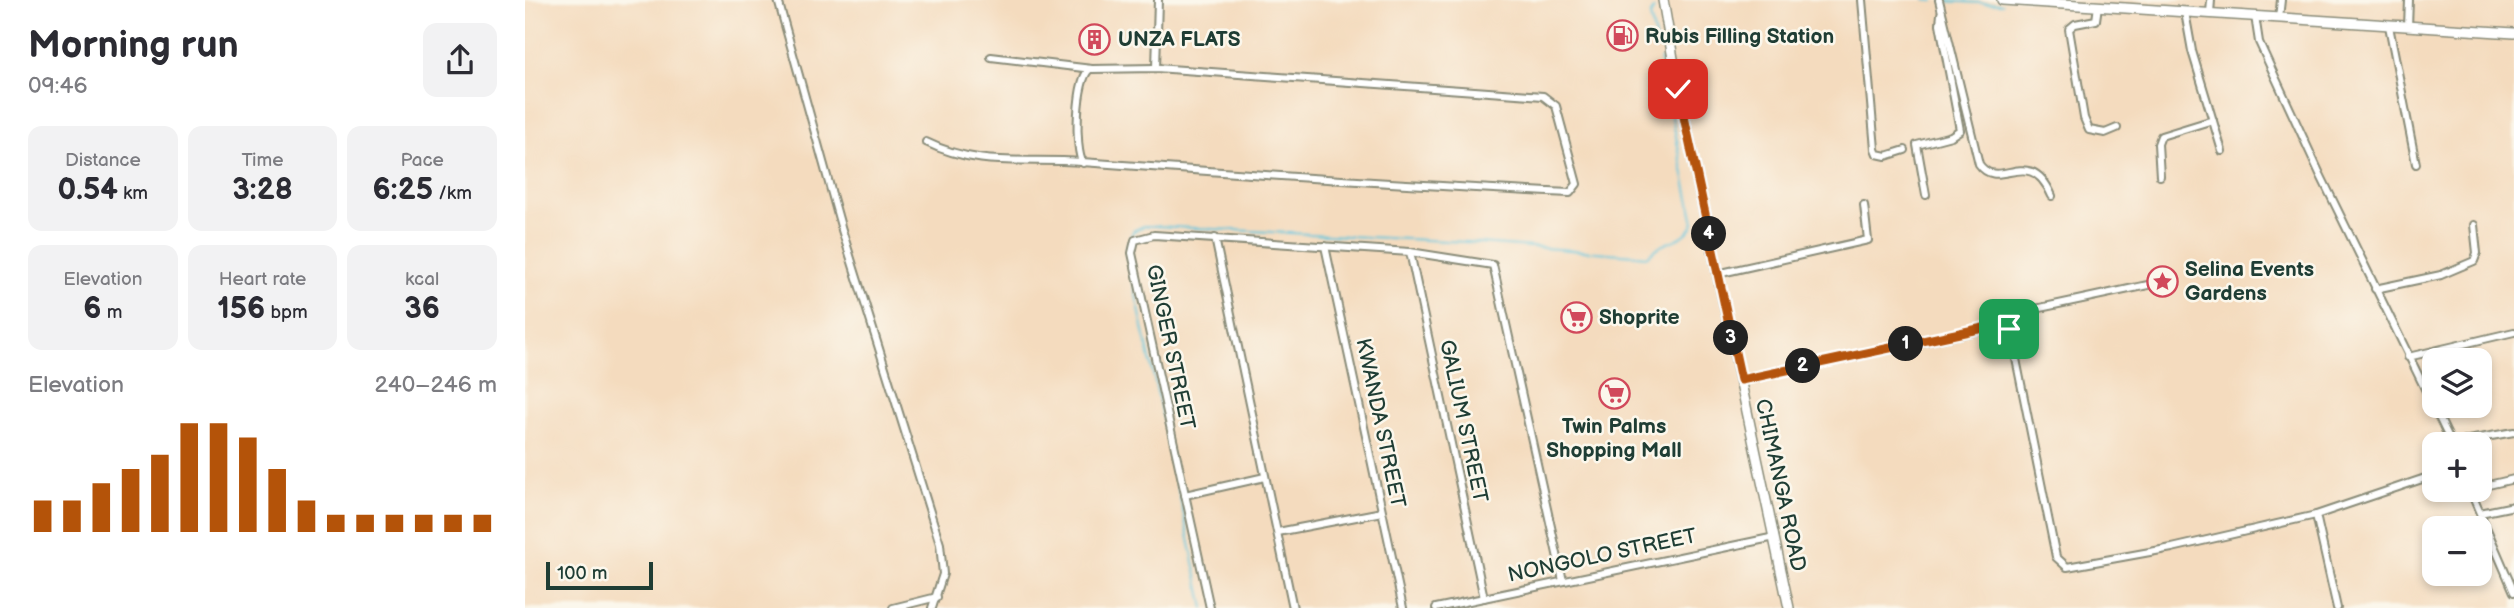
<!DOCTYPE html>
<html lang="en">
<head>
<meta charset="utf-8">
<style>
	:root { --surface:#fff; --page:#f2f2f3; --text:#2b2b33; --muted:#7c7c81; --accent:#b45309 }
	body { margin:0; font-family:"Balsamiq Sans",sans-serif; background:var(--page); color:var(--text); height:100vh; display:flex; flex-direction:column; font-size:26px; white-space:nowrap }
	* { box-sizing:border-box; margin:0 }
	p { font-size:23px; color:var(--muted) }
	.icon { flex:none; width:38px; height:38px; fill:none; stroke:currentColor; stroke-width:2; stroke-linecap:round; stroke-linejoin:round }
	.map { position:relative; flex:1; overflow:hidden }
	.details { display:flex; flex-direction:column; background:var(--surface); width:525px }
	.details>* { flex:none }
	.controls { position:absolute; left:1897px; top:348px; display:grid; gap:14px }
	.controls a { display:grid; place-items:center; width:70px; height:70px; border-radius:14px; background:var(--surface); box-shadow:0 4px 10px #0003; font-size:35px }
	.scale { position:absolute; left:21px; bottom:18px; width:107px; box-sizing:border-box; padding-left:7px; border:4px solid #1f3d34; border-top:0; font-size:19px; line-height:24px; white-space:nowrap; color:#1f3d34; -webkit-text-stroke:5px #fbf7ec; paint-order:stroke }
	.pin { position:absolute; display:grid; place-items:center; width:60px; height:60px; color:#fff; margin:-30px; border-radius:14px; box-shadow:0 4px 10px #0006 }
	.km { position:absolute; width:35px; height:35px; margin:-18px; border-radius:50%; background:#222; color:#fff; font-size:19px; line-height:35px; text-align:center }
	.round { display:grid; place-items:center; flex:none; width:74px; height:74px; border-radius:14px; background:var(--page) }
	.head { display:flex; align-items:center; justify-content:space-between; height:119px; padding:0 28px }
	h1 { font-size:38px; font-weight:700; line-height:52px }
	.stats { display:grid; grid-template-columns:repeat(3,1fr); gap:10px; height:119px; padding:7px 28px }
	.stats div { display:grid; align-content:center; border-radius:14px; background:var(--page); text-align:center }
	.stats b { font-size:30px; font-weight:700 }
	.stats small { font-size:19px; font-weight:400 }
	.stats p { font-size:19px }
	.chart { height:196px; padding:14px 28px }
	.chart p { display:flex; justify-content:space-between }
	.chart svg { width:100%; height:126px; margin-top:7px; stroke:var(--accent); stroke-width:6 }
	main { display:flex; flex:1; min-height:0 }
	.map>svg:first-child { display:block }
	.lines { fill:none; stroke-linecap:round; stroke-linejoin:round }
	.stream { stroke:#5fc5dc; stroke-width:2 }
	.street-casing { stroke:#8a8c79; stroke-width:10 }
	.secondary-casing { stroke:#8a8c79; stroke-width:12 }
	.street { stroke:#fff; stroke-width:6 }
	.secondary { stroke:#fff; stroke-width:9 }
	.route-casing { stroke:#fff; stroke-width:14 }
	.route { stroke:#b45309; stroke-width:9 }
	.labels { text-anchor:middle; stroke-width:5; stroke-linejoin:round; paint-order:stroke }
	.poi-label { font-size:21px; font-weight:bold; fill:#1f3d34; stroke:#fbf7ec; text-anchor:start }
	.street-label { font-size:21px; fill:#1f3d34; stroke:#fbf7ec }
</style>
</head>
<body>
<main>
<section class="details">
<div class="head"><div><h1>Morning run</h1><p>09:46</p></div><a class="round"><svg class="icon" aria-label="share" viewBox="0 0 24 24"><path d="M12 15V3M7 8l5-5 5 5M5 13v7h14v-7"/></svg></a></div>
<div class="stats">
<div><p>Distance</p><b>0.54<small> km</small></b></div>
<div><p>Time</p><b>3:28</b></div>
<div><p>Pace</p><b>6:25<small> /km</small></b></div>
</div>
<div class="stats">
<div><p>Elevation</p><b>6<small> m</small></b></div>
<div><p>Heart rate</p><b>156<small> bpm</small></b></div>
<div><p>kcal</p><b>36</b></div>
</div>
<div class="chart"><p><span>Elevation</span>240–246 m</p>
<svg viewBox="0 0 160 44" preserveAspectRatio="none"><path d="M5 44V33M15 44V33M25 44V27M35 44V22M45 44V17M55 44V6M65 44V6M75 44V11M85 44V22M95 44V33M105 44V38M115 44V38M125 44V38M135 44V38M145 44V38M155 44V38"/></svg>
</div>
</section>
<div class="map">
<svg width="1989" height="608" viewBox="0 0 1989 608">
	<rect width="100%" height="100%" fill="#fbf7ec"/>
	<filter id="ink" filterUnits="userSpaceOnUse"><feTurbulence type="fractalNoise" baseFrequency=".0143" numOctaves="2"/><feDisplacementMap in="SourceGraphic" scale="14" xChannelSelector="R" yChannelSelector="G"/><feConvolveMatrix kernelMatrix="1 2 1 2 8 2 1 2 1" color-interpolation-filters="sRGB"/></filter>
	<filter id="wash" filterUnits="userSpaceOnUse"><feTurbulence type="fractalNoise" baseFrequency=".00686" numOctaves="4" result="noise"/><feDisplacementMap in="SourceGraphic" scale="28" xChannelSelector="R" yChannelSelector="G"/><feGaussianBlur stdDeviation="1.57" result="paint"/><feColorMatrix in="noise" values="0 0 0 0 0 0 0 0 0 0 0 0 0 0 0 0 0 1.4 0 .05"/><feComposite in="paint" operator="in"/></filter>
	<g filter="url(#wash)">
		<rect width="100%" height="100%" fill="#f4dbbe"/>
		<g class="lines">
			<g class="stream">
				<path d="M1400,0L1409,1"/>
				<path d="M1418,1L1477,4"/>
				<path d="M1129,9L1125,16L1131,42"/>
				<path d="M679,608L601,249L608,231L619,226H630L941,242L1123,256C1136,240 1160,243 1169,223L1135,59"/>
			</g>
		</g>
	</g>
	<g filter="url(#ink)">
		<g class="lines">
			<defs>
				<g id="street">
					<path d="M253,0L317,230L415,544L418,574L407,608"/>
					<path d="M1337,0L1350,149L1352,154L1361,156L1380,150"/>
					<path d="M1414,0L1454,164C1474,193 1504,143 1527,196"/>
					<path d="M1573,6L1571,20L1550,24L1544,29L1559,118L1564,130L1580,133L1592,128"/>
					<path d="M1660,12L1667,51L1697,151"/>
					<path d="M1685,13L1686,0"/>
					<path d="M1730,16L1734,42L1795,174L1927,444"/>
					<path d="M1754,18L1756,0"/>
					<path d="M1864,26L1891,164"/>
					<path d="M1883,27L1884,0"/>
					<path d="M631,68L633,0"/>
					<path d="M401,142C453,168 501,158 557,162C719,174 882,185 1045,193L1052,184L1031,106L1018,96L631,68L567,69L466,57"/>
					<path d="M558,163C549,150 551,78 565,69"/>
					<path d="M1635,176L1633,144L1636,136L1688,120"/>
					<path d="M1401,195L1392,145L1426,136L1435,130L1415,24L1416,14"/>
					<path d="M690,238L768,608"/>
					<path d="M800,246L878,608"/>
					<path d="M885,252L959,598"/>
					<path d="M1192,274L1343,240L1339,205"/>
					<path d="M1850,289L1916,275L1949,261L1952,253L1949,225"/>
					<path d="M1479,325L1487,314L1623,285"/>
					<path d="M1883,357L1989,332"/>
					<path d="M1216,380L1479,325L1487,339L1531,557L1542,567L1647,548L1791,515L1812,608"/>
					<path d="M1926,443L1989,432"/>
					<path d="M1955,487L1989,479"/>
					<path d="M1945,490L1989,592"/>
					<path d="M660,495L740,477"/>
					<path d="M1955,513L1989,506"/>
					<path d="M1791,515L1909,475"/>
					<path d="M753,532L857,512"/>
					<path d="M368,608L412,597"/>
					<path d="M685,608L607,253L610,240L629,235L885,252L968,265L1038,581"/>
					<path d="M911,608L1250,537"/>
				</g>
				<g id="secondary">
					<path d="M1138,0L1153,88L1264,608"/>
					<path d="M1477,0L1989,33"/>
				</g>
			</defs>
			<use href="#street" class="street-casing"/>
			<use href="#secondary" class="secondary-casing"/>
			<use href="#street" class="street"/>
			<use href="#secondary" class="secondary"/>
		</g>
	</g>
	<g class="lines" filter="url(#ink)">
		<defs>
			<path id="route" d="M1153,89L1216,380L1472,325L1484,329"/>
		</defs>
		<use href="#route" class="route-casing"/>
		<use href="#route" class="route"/>
	</g>
	<defs>
		<symbol id="fuel-ring" viewBox="-11 -11 22 22"><circle r="9.5" fill="#fbf7ec" stroke="#d1495b" stroke-width="1.5"/><path d="M-5.5-6h7V0h2V4h1.3V-2.5L3-4.5l.8-.8L6-3V5H2.5V1h-1V6h-7ZM-4.2-4.7v3.2H.2V-4.7Z" fill="#d1495b"/></symbol>
		<symbol id="building-ring" viewBox="-11 -11 22 22"><circle r="9.5" fill="#fbf7ec" stroke="#d1495b" stroke-width="1.5"/><path d="M-4-6H4V6H1V3H-1V6H-4ZM-2.5-4.3h1.7v1.8h-1.7ZM.8-4.3h1.7v1.8H.8ZM-2.5-1h1.7V.8h-1.7ZM.8-1h1.7V.8H.8Z" fill="#d1495b"/></symbol>
		<symbol id="sight-ring" viewBox="-11 -11 22 22"><circle r="9.5" fill="#fbf7ec" stroke="#d1495b" stroke-width="1.5"/><path d="M0-6L1.8-2.2L6-1.7L2.9 1.2L3.7 5.4L0 3.3L-3.7 5.4L-2.9 1.2L-6-1.7L-1.8-2.2Z" fill="#d1495b"/></symbol>
		<symbol id="supermarket-ring" viewBox="-11 -11 22 22"><circle r="9.5" fill="#fbf7ec" stroke="#d1495b" stroke-width="1.5"/><path d="M-6-5.5h2.5l.6 2H6L4.5 2H-2.5L-4.4-4H-6ZM-1.5 3.2a1.3 1.3 0 1 0 .1 0ZM3 3.2a1.3 1.3 0 1 0 .1 0Z" fill="#d1495b"/></symbol>
	</defs>
	<g fill-rule="evenodd">
		<use href="#fuel-ring" x="1080" y="18" width="35" height="35"/>
		<use href="#building-ring" x="552" y="22" width="35" height="35"/>
		<use href="#sight-ring" x="1620" y="264" width="35" height="35"/>
		<use href="#supermarket-ring" x="1034" y="300" width="35" height="35"/>
		<use href="#supermarket-ring" x="1072" y="376" width="35" height="35"/>
	</g>
	<g class="labels">
		<g class="poi-label">
			<text x="1120" y="43">Rubis Filling Station</text>
			<text x="593" y="46">UNZA FLATS</text>
			<text x="1660" y="276">Selina Events<tspan x="1660" dy="24">Gardens</tspan></text>
			<text x="1074" y="324">Shoprite</text>
			<text x="1089" y="433" text-anchor="middle">Twin Palms<tspan x="1089" dy="24">Shopping Mall</tspan></text>
		</g>
		<g class="street-label">
			<text transform="translate(646 347) rotate(78)" y="7">GINGER STREET</text>
			<text transform="translate(939 421) rotate(78)" y="7">GALIUM STREET</text>
			<text transform="translate(856 423) rotate(78)" y="7">KWANDA STREET</text>
			<text transform="translate(1256 485) rotate(78)" y="7">CHIMANGA ROAD</text>
			<text transform="translate(1077 555) rotate(-12)" y="7">NONGOLO STREET</text>
		</g>
	</g>
</svg>
<div class="controls">
<a><svg class="icon" aria-label="layers" viewBox="0 0 24 24"><path d="M12 4l9 5-9 5-9-5zM3 14l9 5 9-5"/></svg></a>
<a>+</a>
<a>−</a>
</div>
<div class="scale">100 m</div>
<div class="pin" style="left:1484px;top:329px;background:#1e9e55"><svg class="icon" aria-label="arrive" viewBox="0 0 24 24"><path d="M6 21V4h12l-3 4 3 4H6"/></svg></div>
<div class="pin" style="left:1153px;top:89px;background:#d93025"><svg class="icon" aria-label="check" viewBox="0 0 24 24"><path d="M5 12l5 5 9-10"/></svg></div>
<b class="km" style="left:1381px;top:344px">1</b>
<b class="km" style="left:1278px;top:366px">2</b>
<b class="km" style="left:1206px;top:338px">3</b>
<b class="km" style="left:1184px;top:234px">4</b>
</div>
</main>
</body>
</html>
